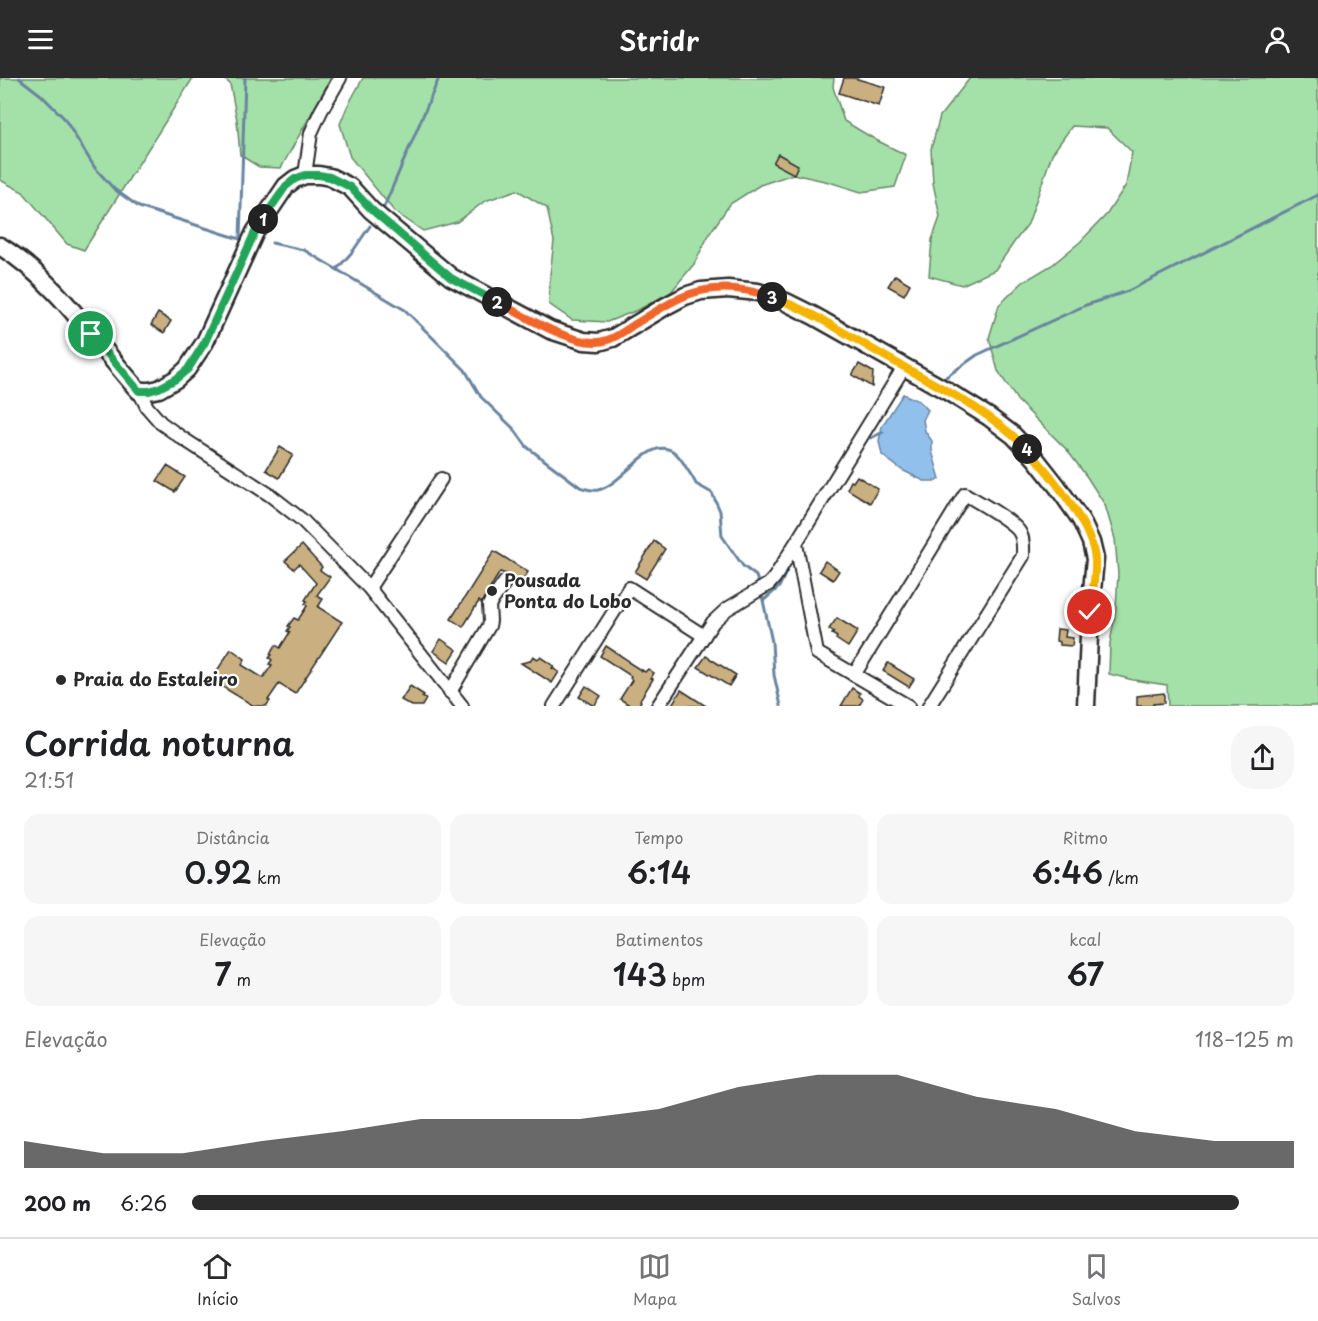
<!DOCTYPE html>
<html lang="pt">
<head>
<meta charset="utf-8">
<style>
	:root { --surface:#fff; --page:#f6f6f6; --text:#202124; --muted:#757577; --line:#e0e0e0; --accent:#2b2b2b }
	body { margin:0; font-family:"Playpen Sans",sans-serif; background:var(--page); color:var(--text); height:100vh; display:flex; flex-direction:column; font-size:22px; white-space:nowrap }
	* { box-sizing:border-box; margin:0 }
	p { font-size:20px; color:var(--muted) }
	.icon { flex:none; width:33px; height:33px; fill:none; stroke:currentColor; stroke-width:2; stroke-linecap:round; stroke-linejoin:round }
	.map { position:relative; height:628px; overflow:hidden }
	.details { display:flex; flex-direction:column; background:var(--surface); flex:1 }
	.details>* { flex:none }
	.pin { position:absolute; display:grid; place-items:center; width:51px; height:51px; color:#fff; margin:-26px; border:3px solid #fff; border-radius:50%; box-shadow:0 2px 6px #0007 }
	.km { position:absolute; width:30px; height:30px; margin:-15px; border-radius:50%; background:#222; color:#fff; font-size:16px; line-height:30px; text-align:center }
	.round { display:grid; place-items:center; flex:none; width:63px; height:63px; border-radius:24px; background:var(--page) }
	.headline { display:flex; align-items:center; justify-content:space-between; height:102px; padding:0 24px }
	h1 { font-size:33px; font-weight:600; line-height:45px }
	.figures { display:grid; grid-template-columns:repeat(3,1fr); gap:9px; height:102px; padding:6px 24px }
	.figures div { display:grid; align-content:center; border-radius:15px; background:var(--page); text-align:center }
	.figures b { font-size:30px; font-weight:600 }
	.figures small { font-size:16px; font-weight:400 }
	.figures p { font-size:16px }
	.chart { height:168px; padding:12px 24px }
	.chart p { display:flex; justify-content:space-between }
	.chart svg { width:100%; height:108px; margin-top:6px; fill:var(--accent); opacity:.7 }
	ul { padding:0 24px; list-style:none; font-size:20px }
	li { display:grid; grid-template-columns:96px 72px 1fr; align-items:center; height:45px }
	li i { height:15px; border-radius:8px; background:var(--accent) }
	header { display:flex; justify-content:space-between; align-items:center; height:78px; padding:0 24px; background:var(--accent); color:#fff; font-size:27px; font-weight:600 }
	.tabs { display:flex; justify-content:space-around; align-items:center; height:84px; border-top:2px solid var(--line); background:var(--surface); font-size:16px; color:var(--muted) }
	.tabs a { display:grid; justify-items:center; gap:3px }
	.tabs .active { color:var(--accent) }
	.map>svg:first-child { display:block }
	.green { fill:#a4e1a8; stroke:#68866a; stroke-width:1.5 }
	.water { fill:#92c0ec; stroke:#69849f; stroke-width:1.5 }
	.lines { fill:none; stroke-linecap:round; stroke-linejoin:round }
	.stream { stroke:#69849f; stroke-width:3 }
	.building { fill:#cab080; stroke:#2b2b2b; stroke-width:1.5 }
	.minor-casing { stroke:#2b2b2b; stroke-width:16 }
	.major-casing { stroke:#2b2b2b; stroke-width:21 }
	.minor { stroke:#fff; stroke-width:12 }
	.major { stroke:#fff; stroke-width:16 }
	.split-1-casing { stroke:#fff; stroke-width:12 }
	.split-2-casing { stroke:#fff; stroke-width:12 }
	.split-3-casing { stroke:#fff; stroke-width:12 }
	.split-4-casing { stroke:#fff; stroke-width:12 }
	.split-5-casing { stroke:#fff; stroke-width:12 }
	.split-1 { stroke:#22a559; stroke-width:8 }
	.split-2 { stroke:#22a559; stroke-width:8 }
	.split-3 { stroke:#f0652b; stroke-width:8 }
	.split-4 { stroke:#f5b400; stroke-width:8 }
	.split-5 { stroke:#f5b400; stroke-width:8 }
	.poi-dot { fill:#2b2b2b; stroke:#fff; stroke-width:2 }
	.labels { text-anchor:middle; stroke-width:4.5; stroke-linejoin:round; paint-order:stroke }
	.poi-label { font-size:18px; font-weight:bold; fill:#2b2b2b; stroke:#fff; text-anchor:start }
</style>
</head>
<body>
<header><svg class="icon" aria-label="menu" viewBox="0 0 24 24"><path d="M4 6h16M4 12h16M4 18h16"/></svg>Stridr<svg class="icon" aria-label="person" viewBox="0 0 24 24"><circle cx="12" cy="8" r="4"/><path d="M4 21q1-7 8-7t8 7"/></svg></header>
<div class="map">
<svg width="1318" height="628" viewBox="0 0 1318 628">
	<rect width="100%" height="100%" fill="#fff"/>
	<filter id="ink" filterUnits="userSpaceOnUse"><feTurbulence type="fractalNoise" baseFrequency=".0167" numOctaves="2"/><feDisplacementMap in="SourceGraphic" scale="12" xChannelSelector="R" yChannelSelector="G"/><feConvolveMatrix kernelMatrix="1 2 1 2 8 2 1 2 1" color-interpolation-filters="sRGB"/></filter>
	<g filter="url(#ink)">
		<g class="green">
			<path d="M0,0H193L84,172L67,166L23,114L0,102Z"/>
			<path d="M223,0H331L281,90L259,89L240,77L237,42L230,6Z"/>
			<path d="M363,0H834L833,9L844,43L876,62L906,77L895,109L861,114L829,104L793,96L760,107L730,126L710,155L694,186L671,214L640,231L607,244L572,242L549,226L550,197L554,163L547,130L517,112L485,123L457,144L423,153L394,133L350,79L340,46L347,29Z"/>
			<path d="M970,0H1318V628H1168L1167,607L1133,602L1109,596L1110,565L1116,531L1118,496L1115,461L1105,427L1087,399L1067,372L1017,322L998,293L989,260L999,227L1023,204L1052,187L1080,164L1107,136L1126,107L1132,74L1107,50L1072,48L1052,76L1028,146L1015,163L995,192L962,207L929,198L932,162L940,139L933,105L931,71L940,38Z"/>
		</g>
		<path class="water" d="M903,316L919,323L928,332L923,342L925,353L932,363V373L940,401L935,403H924L902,392L882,377L879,363L882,348Z"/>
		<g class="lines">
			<g class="stream">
				<path d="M19,0L41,17L64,40L95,90L114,111L139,129L240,161L245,0"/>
				<path d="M384,129L439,0"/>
				<path d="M272,165L304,172L405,232L465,292L481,319L514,351L527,369L580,409C586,411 591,413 598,412C627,406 657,341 684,386C688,393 693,399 696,406L712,415L720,433L722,458L743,488L756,498L759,507"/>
				<path d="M337,191L353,173L370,148"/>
				<path d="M946,299L977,277L1086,227L1128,213L1318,117"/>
				<path d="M871,360L883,354"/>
				<path d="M761,513L772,564L774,597L781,628"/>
				<path d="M764,522L779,509L788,490"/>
			</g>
		</g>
		<g class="building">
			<path d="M844,0H854L885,9L879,28L839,15Z"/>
			<path d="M778,76L798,87L794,96L773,85Z"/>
			<path d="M895,197L910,206L904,217L888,208Z"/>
			<path d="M158,235L171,243L164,255L151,247Z"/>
			<path d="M859,286L873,294L872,309L852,297Z"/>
			<path d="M280,369L293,377L279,400L266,392Z"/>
			<path d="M167,388L185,399L175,414L157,403Z"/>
			<path d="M857,398L878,411L870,425L847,411L851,403L853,404Z"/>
			<path d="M654,463L665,471L646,501L635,494Z"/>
			<path d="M302,467L322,489L320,492L330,499L317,517L323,521L318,529L342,544L295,616L279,606L268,622L270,623L266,628H254L211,602L231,571L245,581L242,587L263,600L272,587L269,586L272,582L269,580L272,577L270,576L276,567L280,570L290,554L287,553L290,549L288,548L294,540L298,542L307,528L305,526L307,523L305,522L316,505L299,486L294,491L285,483Z"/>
			<path d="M494,473L528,494L520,507L513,502L509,497L500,494L481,525L479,523L463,549L451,541Z"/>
			<path d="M825,483L839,493L833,502L819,493Z"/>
			<path d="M837,540L858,553L848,569L836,561L837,559L832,556L834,554L829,551Z"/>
			<path d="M1057,551L1066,552L1065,559L1073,560L1072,568L1060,567V564L1056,563Z"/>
			<path d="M441,561L457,572L449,584L433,573Z"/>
			<path d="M606,568L629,583L628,584L642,593V592L645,594L648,591L654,595L651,600L653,601L641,620L640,622L641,623L638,628H631L620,621L632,602L630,600L631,598L600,578Z"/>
			<path d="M533,578L538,581L540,579L554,588L552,590L559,594L552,605L521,585L530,583Z"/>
			<path d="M706,578L736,597L729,608L698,589Z"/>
			<path d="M888,585L914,601L909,609L883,593Z"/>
			<path d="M410,608L424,617L422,619L426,621L422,628H412L401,622Z"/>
			<path d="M586,608L601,618L594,628L579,619Z"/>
			<path d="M852,610L860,615L859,618L863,621L859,628H841Z"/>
			<path d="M681,612L706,628H671Z"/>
			<path d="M1164,615V625L1153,626L1154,628H1137V618Z"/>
		</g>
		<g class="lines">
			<defs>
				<g id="minor">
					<path d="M305,97L311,55L321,33L340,0"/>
					<path d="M139,313L147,329L161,345L182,360L270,417L302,442L369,510L462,628"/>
					<path d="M796,466L817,575L908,628"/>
					<path d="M369,510L441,401"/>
					<path d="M854,597L965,416C978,424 1014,443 1020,455C1024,462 1023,470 1023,478L929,628"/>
					<path d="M450,614L489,548L490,543L489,527L505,504"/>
					<path d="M554,628L629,510L704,558"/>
					<path d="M658,628L713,544L727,531L769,506L775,499L904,289"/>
				</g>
				<path id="major" d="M0,168C58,204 94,263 139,313H149L159,311L176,301L187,291L205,264L255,154L286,108L295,101L305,97H319L330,99L350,109L371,132L451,199L550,252L584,263L599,264L613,260L666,228L685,218L701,213L728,211L758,214L786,224L814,238L947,313L989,339L1013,357L1035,380L1057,408L1081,442L1091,464L1095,481L1090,534L1086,628"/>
			</defs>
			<use href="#minor" class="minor-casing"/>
			<use href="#major" class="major-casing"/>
			<use href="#minor" class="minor"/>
			<use href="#major" class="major"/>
		</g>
	</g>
	<g class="lines" filter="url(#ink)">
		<defs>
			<path id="split-1" d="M91,256L139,313H149L159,310L176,301L188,291L205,264L255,154L263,141"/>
			<path id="split-2" d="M263,141L286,108L295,101L305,97H319L330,99L350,109L372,132L451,200L497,224"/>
			<path id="split-3" d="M497,224C523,237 569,266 598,264C612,263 624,253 635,246C652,236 669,224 687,217C714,207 745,210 772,219"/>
			<path id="split-4" d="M772,219C812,233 849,258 886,279C934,306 988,331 1027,371"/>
			<path id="split-5" d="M1027,371C1050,395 1093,449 1095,482C1096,499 1092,517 1090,534"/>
		</defs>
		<use href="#split-1" class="split-1-casing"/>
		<use href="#split-2" class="split-2-casing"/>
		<use href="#split-3" class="split-3-casing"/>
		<use href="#split-4" class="split-4-casing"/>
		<use href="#split-5" class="split-5-casing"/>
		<use href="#split-1" class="split-1"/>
		<use href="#split-2" class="split-2"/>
		<use href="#split-3" class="split-3"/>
		<use href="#split-4" class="split-4"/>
		<use href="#split-5" class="split-5"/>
	</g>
	<g class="poi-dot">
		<circle cx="492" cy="513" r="6"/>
		<circle cx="61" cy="602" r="6"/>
	</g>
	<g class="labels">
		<g class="poi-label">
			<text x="504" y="509">Pousada<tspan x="504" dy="21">Ponta do Lobo</tspan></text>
			<text x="73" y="608">Praia do Estaleiro</text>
		</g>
	</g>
</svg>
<div class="pin" style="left:91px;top:256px;background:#1e9e55"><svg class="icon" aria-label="arrive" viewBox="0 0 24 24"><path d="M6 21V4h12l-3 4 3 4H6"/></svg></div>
<div class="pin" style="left:1090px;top:534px;background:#d93025"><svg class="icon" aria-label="check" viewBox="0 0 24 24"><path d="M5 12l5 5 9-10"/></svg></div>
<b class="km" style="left:263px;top:141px">1</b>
<b class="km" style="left:497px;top:224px">2</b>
<b class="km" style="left:772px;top:219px">3</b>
<b class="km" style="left:1027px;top:371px">4</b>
</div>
<section class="details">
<div class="headline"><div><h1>Corrida noturna</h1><p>21:51</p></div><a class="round"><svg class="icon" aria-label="share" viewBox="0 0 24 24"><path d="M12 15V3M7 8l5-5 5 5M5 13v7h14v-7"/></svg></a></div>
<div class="figures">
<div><p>Distância</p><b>0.92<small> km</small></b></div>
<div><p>Tempo</p><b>6:14</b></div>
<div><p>Ritmo</p><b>6:46<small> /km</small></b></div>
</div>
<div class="figures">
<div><p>Elevação</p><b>7<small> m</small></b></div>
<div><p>Batimentos</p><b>143<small> bpm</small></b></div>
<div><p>kcal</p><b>67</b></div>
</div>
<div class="chart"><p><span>Elevação</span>118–125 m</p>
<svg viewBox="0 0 160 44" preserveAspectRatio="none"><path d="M0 44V33L10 38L20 38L30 33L40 29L50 24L60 24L70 24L80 20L90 11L100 6L110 6L120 15L130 20L140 29L150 33L160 33V44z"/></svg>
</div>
<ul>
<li><b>200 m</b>6:26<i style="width:95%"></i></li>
</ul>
</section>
<nav class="tabs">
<a class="active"><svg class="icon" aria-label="home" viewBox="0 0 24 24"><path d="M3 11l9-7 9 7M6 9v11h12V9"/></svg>Início</a>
<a><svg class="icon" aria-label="map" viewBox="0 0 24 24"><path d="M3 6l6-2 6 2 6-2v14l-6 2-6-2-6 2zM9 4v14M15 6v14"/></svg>Mapa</a>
<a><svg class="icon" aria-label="saved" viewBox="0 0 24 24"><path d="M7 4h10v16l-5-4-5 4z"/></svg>Salvos</a>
</nav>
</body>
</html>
